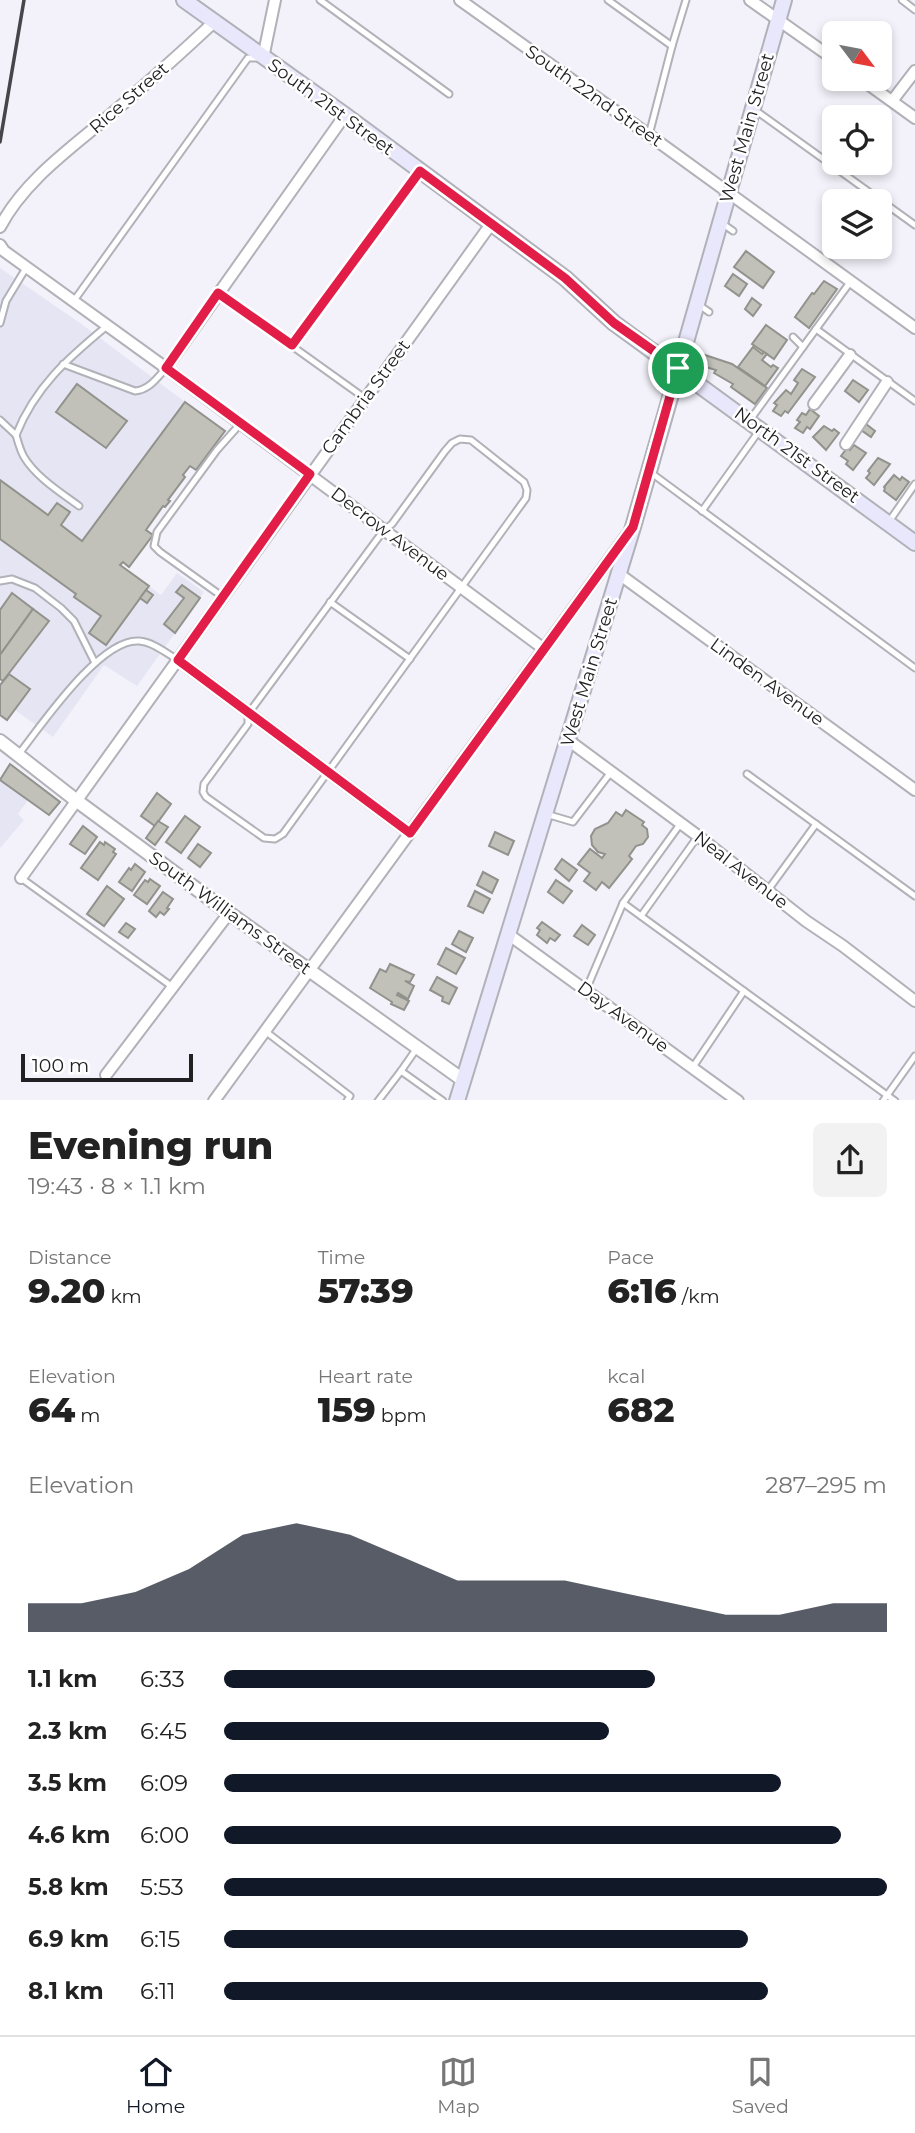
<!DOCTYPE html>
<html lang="en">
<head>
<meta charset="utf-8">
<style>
	:root { --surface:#fff; --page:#f2f2f2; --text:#222; --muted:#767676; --line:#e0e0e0; --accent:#111827 }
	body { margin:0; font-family:Montserrat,sans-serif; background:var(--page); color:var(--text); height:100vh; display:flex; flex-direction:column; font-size:26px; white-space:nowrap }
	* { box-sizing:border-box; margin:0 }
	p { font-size:23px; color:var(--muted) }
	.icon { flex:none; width:38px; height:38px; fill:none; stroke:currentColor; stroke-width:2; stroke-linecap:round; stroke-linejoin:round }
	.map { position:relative; height:1100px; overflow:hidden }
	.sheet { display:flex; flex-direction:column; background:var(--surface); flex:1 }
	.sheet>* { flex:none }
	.needle { width:46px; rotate:122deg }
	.buttons { position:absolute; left:822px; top:21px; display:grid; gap:14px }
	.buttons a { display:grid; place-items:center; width:70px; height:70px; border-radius:10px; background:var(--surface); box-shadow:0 4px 10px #0003; font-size:35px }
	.scale { position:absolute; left:21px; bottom:18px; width:172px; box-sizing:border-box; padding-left:7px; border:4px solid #212124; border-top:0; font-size:19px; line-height:24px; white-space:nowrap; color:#212124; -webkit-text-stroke:5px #fff; paint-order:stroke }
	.pin { position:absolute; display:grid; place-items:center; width:60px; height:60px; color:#fff; margin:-30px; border:4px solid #fff; border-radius:50%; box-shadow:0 2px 7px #0007 }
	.round { display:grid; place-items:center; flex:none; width:74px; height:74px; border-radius:10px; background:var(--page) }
	.overview { display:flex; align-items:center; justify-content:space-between; height:119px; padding:0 28px }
	h1 { font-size:38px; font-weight:800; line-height:52px }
	.figures { display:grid; grid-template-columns:repeat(3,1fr); gap:10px; height:119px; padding:7px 28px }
	.figures div { display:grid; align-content:center }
	.figures b { font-size:35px; font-weight:800 }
	.figures small { font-size:19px; font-weight:400 }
	.figures p { font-size:19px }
	.chart { height:196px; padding:14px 28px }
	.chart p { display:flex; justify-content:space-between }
	.chart svg { width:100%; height:126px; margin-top:7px; fill:var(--accent); opacity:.7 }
	ul { padding:0 28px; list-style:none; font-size:23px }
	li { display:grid; grid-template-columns:112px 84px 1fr; align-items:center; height:52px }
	li i { height:18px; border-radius:9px; background:var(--accent) }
	.tabs { display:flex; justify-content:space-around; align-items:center; height:98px; border-top:2px solid var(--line); background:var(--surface); font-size:19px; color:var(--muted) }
	.tabs a { display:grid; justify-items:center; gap:4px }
	.tabs .current { color:var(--accent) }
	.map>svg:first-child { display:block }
	.built { fill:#e6e5f4 }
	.building { fill:#c1c1ba; stroke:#91928b; stroke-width:2 }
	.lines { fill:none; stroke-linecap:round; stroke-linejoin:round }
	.service-casing { stroke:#b1b1b8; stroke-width:9 }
	.minor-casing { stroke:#b1b1b8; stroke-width:14 }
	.tertiary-casing { stroke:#b1b1b8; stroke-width:16 }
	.secondary-casing { stroke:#b1b1b8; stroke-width:18 }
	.service { stroke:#fff; stroke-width:5 }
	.minor { stroke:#fff; stroke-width:10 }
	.tertiary { stroke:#fff; stroke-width:12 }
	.secondary { stroke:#e9e7fb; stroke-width:14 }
	.rail { stroke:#46464a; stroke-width:3.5 }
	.route-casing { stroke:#fff; stroke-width:14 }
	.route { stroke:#e11d48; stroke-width:9 }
	.labels { text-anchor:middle; stroke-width:5; stroke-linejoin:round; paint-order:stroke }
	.street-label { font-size:18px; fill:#212124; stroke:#fff }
</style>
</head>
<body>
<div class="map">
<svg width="915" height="1101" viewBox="0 0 915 1101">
	<rect width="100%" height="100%" fill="#f3f2fa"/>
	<g class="built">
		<path d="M0,268L80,323L185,402L82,541L61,525L70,512L58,503L48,515L0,480Z"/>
		<path d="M0,539L76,594L101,616L89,633L106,645L140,598L153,595L146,590L149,586L161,595L177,573L204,592L200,598L182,585L176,592L184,598L164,624L175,633L137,686L104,665L53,737L15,710L30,689L9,674L48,621L12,594L0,610Z"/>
		<path d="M0,780L28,800L18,814L24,820L0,848Z"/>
	</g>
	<g class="building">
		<path d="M746,251L774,272L763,288L734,267Z"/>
		<path d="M733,274L747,284L739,296L725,286Z"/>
		<path d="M824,281L837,289L809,328L795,317L812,293L814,294Z"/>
		<path d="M752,298L761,305L753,316L745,309Z"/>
		<path d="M766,325L787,340L774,359L752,344Z"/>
		<path d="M753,347L762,354L764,352L767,354L762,360L771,367L773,365L778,368L765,386L738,367Z"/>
		<path d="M705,355L732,364L767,388L755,404L731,387L733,384L714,373L716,370L702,366Z"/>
		<path d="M802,369L815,377L788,413L785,411L781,416L773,411L777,405L774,403L786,390L791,394L798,383L794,380Z"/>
		<path d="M853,380L868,390L859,402L845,391Z"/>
		<path d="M77,384L127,421L106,448L56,412Z"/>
		<path d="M185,402L225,431L196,470L190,466L183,475L185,477L168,500L170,501L165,507L163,506L146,530L153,535L129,567L123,562L120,565L149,586L106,645L89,633L101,616L74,597L76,594L0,539V480L48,515L57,503L70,512L61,525L82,541Z"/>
		<path d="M810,409L819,416L810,429L807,427L803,433L795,428L800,422L797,420L802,413L806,415Z"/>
		<path d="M866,424L875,431L871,437L861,430Z"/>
		<path d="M824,426L832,431L834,429L839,433L826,450L813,437Z"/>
		<path d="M854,445L866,453L853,470L846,464L848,461L841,456L847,448L850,450Z"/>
		<path d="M878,458L890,464L874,485L866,478L870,473L868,471Z"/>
		<path d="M894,475L900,480L902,477L909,482L896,500L884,491L885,488L884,487Z"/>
		<path d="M182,585L200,598L175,633L164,624L184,598L176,592Z"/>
		<path d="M146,590L153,595L147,603L140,598Z"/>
		<path d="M12,593L33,609L0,655V610Z"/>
		<path d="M33,609L49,621L3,681L0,679V655Z"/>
		<path d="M9,674L30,689L7,720L0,715V685Z"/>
		<path d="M10,764L60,802L49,815L0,780Z"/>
		<path d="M157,793L171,804L155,826L141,816Z"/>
		<path d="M626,810L644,822L642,825L647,829L648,837L643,844L636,846L629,856L632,859L609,888L602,882L596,890L584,881L590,873L578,864L590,849L602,858L605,854L598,852L592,845L591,836L595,829L608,823L616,812L622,816Z"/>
		<path d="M185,816L200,827L181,853L166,842Z"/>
		<path d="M158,821L168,827L155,845L146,838Z"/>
		<path d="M83,826L97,837L85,854L70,844Z"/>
		<path d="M495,832L514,841L508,855L489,846Z"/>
		<path d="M100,842L104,845L105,842L115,849L113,852L116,854L98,880L81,868Z"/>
		<path d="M198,844L211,853L200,867L188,858Z"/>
		<path d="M562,859L577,870L569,881L555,869Z"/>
		<path d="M135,864L145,872L132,891L119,882L129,868L131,870Z"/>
		<path d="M483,872L498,880L492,893L477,885Z"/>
		<path d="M150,879L160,886L147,904L134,895L145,880L148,882Z"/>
		<path d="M556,880L572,891L563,903L548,892Z"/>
		<path d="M107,886L124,899L104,926L87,914Z"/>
		<path d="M475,891L490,899L483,913L468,906Z"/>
		<path d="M163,892L173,899L167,908L169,909L164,915L160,912L156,917L149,911Z"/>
		<path d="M542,922L560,935L555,941L550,938L547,943L537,935L540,930L537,928Z"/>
		<path d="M126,923L135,929L128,938L119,932Z"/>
		<path d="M582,925L595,935L588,945L574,936Z"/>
		<path d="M459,931L473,938L466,952L452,944Z"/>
		<path d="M446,948L465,958L456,974L438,964Z"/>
		<path d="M390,964L414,975L410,982L405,981L414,986L408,999L398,993L397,995L409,1001L404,1010L391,1004L392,1002L370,988L380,969L386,972Z"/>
		<path d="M437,977L457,988L449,1004L442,1001L443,997L430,990Z"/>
	</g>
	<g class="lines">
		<defs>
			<g id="service">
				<path d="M320,0L449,94"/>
				<path d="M608,0L672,46"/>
				<path d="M902,0L915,10"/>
				<path d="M755,110L915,225"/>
				<path d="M649,135L672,46L686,0"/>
				<path d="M723,224L733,231"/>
				<path d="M218,293L366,399"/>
				<path d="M73,302L248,58H260"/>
				<path d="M699,305L709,312"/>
				<path d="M0,323L6,301L26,268"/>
				<path d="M816,329L851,281"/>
				<path d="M793,337L803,347"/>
				<path d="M292,345L419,173"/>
				<path d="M63,364L135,391C149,390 157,378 166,368"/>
				<path d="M0,420L16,435"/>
				<path d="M750,420L816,329L915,401"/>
				<path d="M460,439L471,440L524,482L527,490L526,498L283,834L275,839L264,838L206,797L203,792L204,784L248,724V714L384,530L392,524L445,451L452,443Z"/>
				<path d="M650,472L915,668"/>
				<path d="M79,506C60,492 36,477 24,457C20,450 18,442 16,435C35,387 68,358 107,326"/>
				<path d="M702,511L759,431"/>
				<path d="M888,523L915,484"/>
				<path d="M0,581L12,579L35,588L61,608L74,621L95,663"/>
				<path d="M223,597L160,552L154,546L157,532L217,450L241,423"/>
				<path d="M330,602L410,659"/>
				<path d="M18,755C41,726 100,638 139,641C153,642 166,653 178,660"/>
				<path d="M747,774L915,896"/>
				<path d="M546,814L573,822L611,772"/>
				<path d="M21,878L174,988"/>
				<path d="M768,890L816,824"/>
				<path d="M623,903L895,1101"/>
				<path d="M641,916L698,836"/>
				<path d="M586,990L623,903L681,823"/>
				<path d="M265,1031L350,1096L347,1101"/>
				<path d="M693,1067L744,991"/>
				<path d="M401,1071L417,1048"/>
				<path d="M378,1101L401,1071L443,1101"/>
				<path d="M883,1101L915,1056"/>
			</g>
			<g id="minor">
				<path d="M460,0L649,135L915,328"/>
				<path d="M750,0L835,60"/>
				<path d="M263,58L275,0"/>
				<path d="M861,79L915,118"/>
				<path d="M892,101L915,71"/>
				<path d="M0,227C24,181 70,149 109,116C145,85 180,54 214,22"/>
				<path d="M0,245L4,251L166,368L544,649"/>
				<path d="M166,368L345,115"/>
				<path d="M814,404L850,355"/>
				<path d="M846,444L887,382"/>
				<path d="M619,574L915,790"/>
				<path d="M178,660L410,833"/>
				<path d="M568,740L698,836L806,921L843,946L915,1001"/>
				<path d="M21,878L491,224"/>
				<path d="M508,934L738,1101"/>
				<path d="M106,1075L229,913"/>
				<path d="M214,1101L627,535"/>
			</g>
			<path id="tertiary" d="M0,741L77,801L229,913L463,1080"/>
			<g id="secondary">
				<path d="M184,0L345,115L565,278L614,323L915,543"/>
				<path d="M457,1101L633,527L784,0"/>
			</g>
		</defs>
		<use href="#service" class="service-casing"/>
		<use href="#minor" class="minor-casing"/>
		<use href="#tertiary" class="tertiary-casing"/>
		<use href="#secondary" class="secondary-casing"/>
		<use href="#service" class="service"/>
		<use href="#minor" class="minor"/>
		<use href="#tertiary" class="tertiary"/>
		<use href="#secondary" class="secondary"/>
		<path class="rail" d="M0,142L24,0"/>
	</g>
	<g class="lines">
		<defs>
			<path id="route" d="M420,171L565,278L614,323L678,368L633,527L410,833L178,660L310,474L166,368L218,293L292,345Z"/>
		</defs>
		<use href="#route" class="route-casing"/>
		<use href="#route" class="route"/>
	</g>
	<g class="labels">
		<g class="street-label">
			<text transform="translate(594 96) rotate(35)" y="6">South 22nd Street</text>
			<text transform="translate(129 98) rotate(-41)" y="6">Rice Street</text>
			<text transform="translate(331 107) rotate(36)" y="6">South 21st Street</text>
			<text transform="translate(747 128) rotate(-74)" y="6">West Main Street</text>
			<text transform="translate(366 397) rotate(-54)" y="6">Cambria Street</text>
			<text transform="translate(797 455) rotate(36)" y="6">North 21st Street</text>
			<text transform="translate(390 534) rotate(37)" y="6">Decrow Avenue</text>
			<text transform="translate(589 672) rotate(-73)" y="6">West Main Street</text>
			<text transform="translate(767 682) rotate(36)" y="6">Linden Avenue</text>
			<text transform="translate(741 870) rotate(38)" y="6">Neal Avenue</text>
			<text transform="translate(230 913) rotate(36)" y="6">South Williams Street</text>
			<text transform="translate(623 1017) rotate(36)" y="6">Day Avenue</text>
		</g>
	</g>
</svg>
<div class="buttons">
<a><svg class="needle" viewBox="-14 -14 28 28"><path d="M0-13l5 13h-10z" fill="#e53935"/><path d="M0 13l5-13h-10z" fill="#767676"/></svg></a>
<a><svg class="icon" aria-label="locate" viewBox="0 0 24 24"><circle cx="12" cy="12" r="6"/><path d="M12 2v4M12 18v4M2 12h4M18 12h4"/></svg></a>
<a><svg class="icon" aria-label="layers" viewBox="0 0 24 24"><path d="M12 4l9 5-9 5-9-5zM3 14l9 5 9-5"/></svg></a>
</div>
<div class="scale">100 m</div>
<div class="pin" style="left:678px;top:368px;background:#1e9e55"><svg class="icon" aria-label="arrive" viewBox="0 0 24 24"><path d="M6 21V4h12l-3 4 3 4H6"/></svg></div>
</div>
<section class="sheet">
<div class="overview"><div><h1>Evening run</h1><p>19:43 · 8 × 1.1 km</p></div><a class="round"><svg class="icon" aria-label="share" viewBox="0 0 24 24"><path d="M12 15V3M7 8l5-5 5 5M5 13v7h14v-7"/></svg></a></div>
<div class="figures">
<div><p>Distance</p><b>9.20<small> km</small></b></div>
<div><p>Time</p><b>57:39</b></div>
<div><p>Pace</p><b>6:16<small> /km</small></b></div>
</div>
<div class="figures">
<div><p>Elevation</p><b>64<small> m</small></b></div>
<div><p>Heart rate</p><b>159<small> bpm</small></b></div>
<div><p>kcal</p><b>682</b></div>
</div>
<div class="chart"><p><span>Elevation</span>287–295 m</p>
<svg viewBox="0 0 160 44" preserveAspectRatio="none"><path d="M0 44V34L10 34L20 30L30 22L40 10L50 6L60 10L70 18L80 26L90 26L100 26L110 30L120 34L130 38L140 38L150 34L160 34V44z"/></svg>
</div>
<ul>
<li><b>1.1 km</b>6:33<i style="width:65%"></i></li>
<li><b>2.3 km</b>6:45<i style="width:58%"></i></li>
<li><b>3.5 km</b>6:09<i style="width:84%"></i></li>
<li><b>4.6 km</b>6:00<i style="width:93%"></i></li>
<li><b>5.8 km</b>5:53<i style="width:100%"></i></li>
<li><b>6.9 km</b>6:15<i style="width:79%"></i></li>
<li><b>8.1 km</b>6:11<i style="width:82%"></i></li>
</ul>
</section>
<nav class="tabs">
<a class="current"><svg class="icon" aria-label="home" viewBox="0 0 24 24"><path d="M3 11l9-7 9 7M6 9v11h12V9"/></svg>Home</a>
<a><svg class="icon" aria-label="map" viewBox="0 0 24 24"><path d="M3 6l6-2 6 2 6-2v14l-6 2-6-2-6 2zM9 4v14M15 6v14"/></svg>Map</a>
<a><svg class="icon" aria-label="saved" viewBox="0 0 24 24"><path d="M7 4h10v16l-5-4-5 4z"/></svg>Saved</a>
</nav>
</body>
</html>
